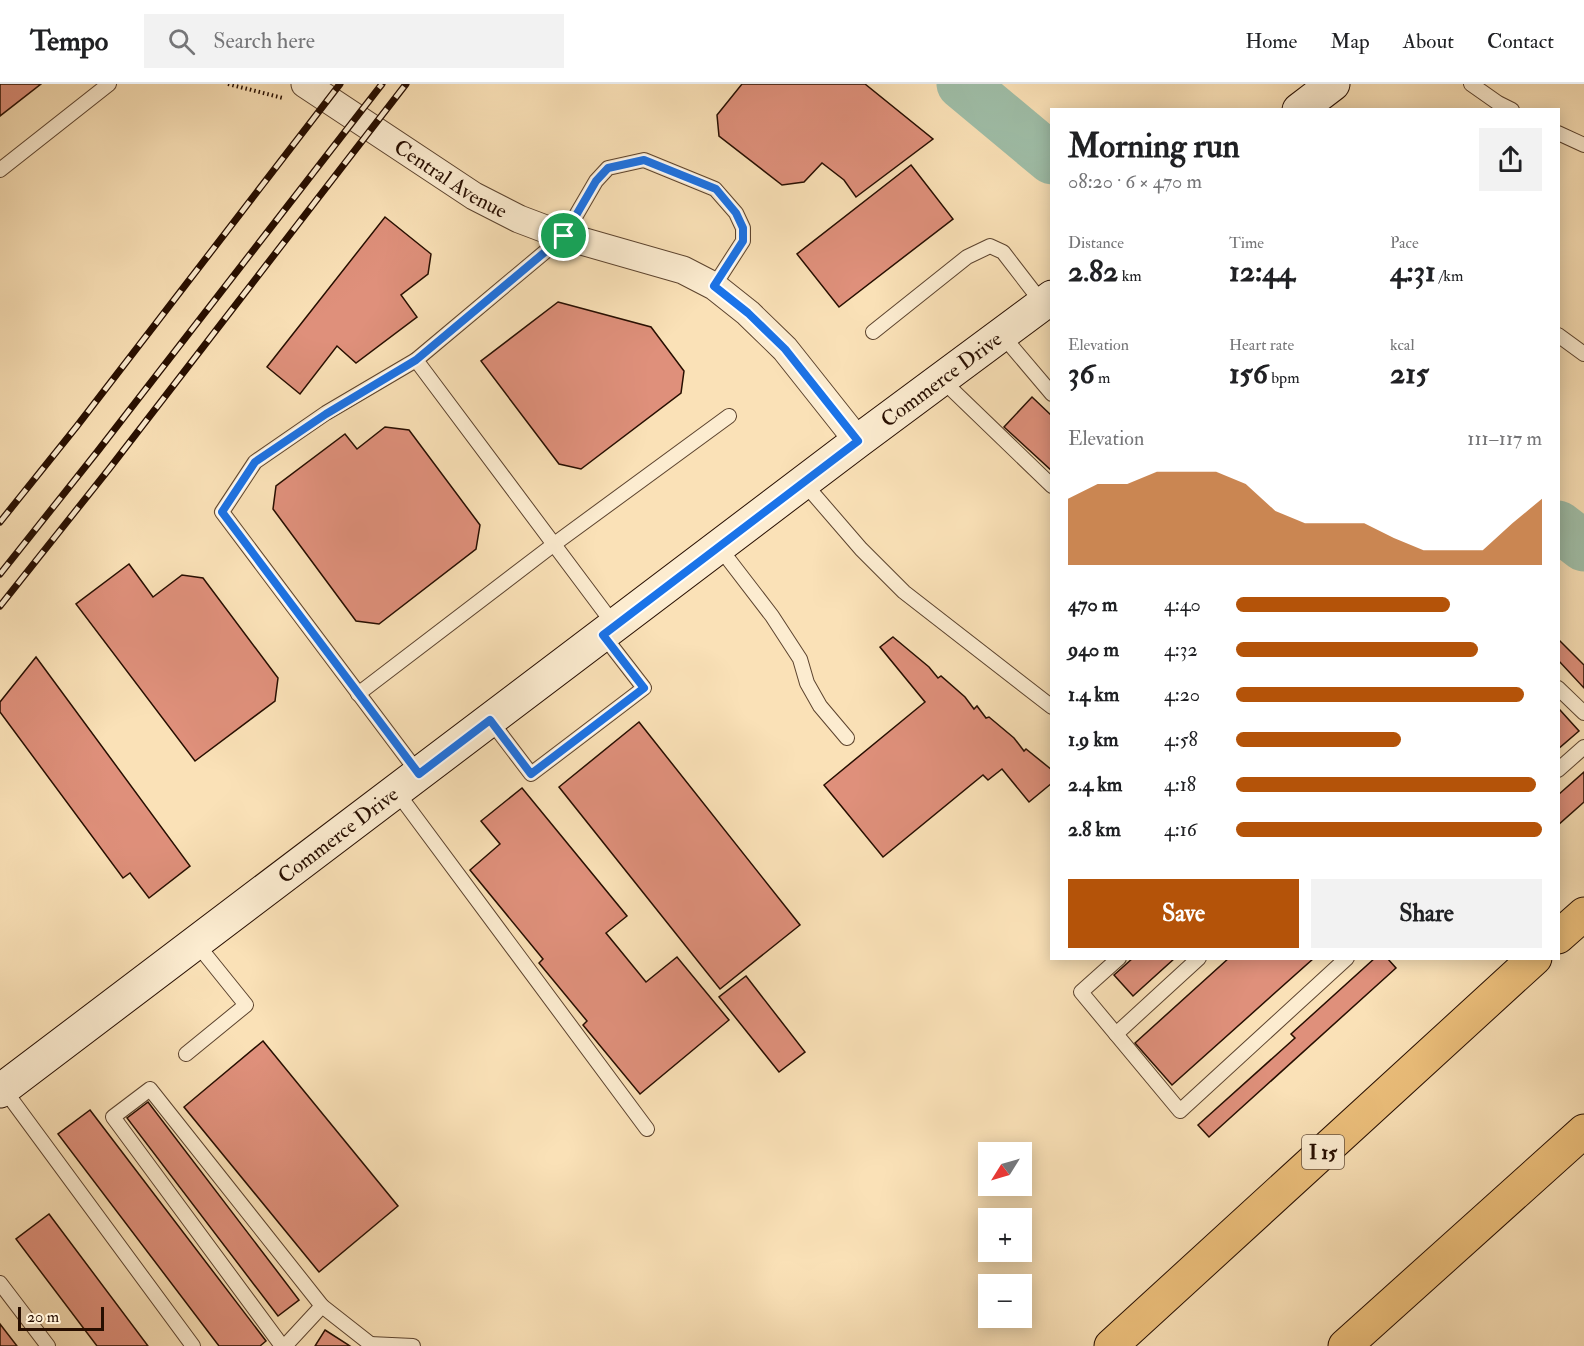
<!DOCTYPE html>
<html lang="en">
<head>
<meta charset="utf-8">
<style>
	:root { --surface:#fff; --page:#f2f2f2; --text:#202124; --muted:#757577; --line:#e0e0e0; --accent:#b45309 }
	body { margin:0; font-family:"IM FELL Double Pica",serif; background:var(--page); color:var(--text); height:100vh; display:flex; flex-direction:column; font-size:22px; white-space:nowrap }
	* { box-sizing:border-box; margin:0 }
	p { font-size:20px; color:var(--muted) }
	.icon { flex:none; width:33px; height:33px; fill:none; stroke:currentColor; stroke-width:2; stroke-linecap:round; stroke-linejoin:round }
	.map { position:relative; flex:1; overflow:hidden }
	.side { position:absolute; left:1050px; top:24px; width:510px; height:852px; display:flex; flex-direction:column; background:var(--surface); border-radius:0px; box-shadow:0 3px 15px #0003 }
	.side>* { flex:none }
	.needle { width:39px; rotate:233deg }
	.controls { position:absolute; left:978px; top:1058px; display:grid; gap:12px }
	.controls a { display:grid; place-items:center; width:54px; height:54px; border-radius:0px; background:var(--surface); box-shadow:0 3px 15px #0003; font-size:30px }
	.scale { position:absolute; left:18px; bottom:15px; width:86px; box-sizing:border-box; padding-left:6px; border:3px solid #270e00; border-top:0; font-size:16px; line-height:21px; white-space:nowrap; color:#270e00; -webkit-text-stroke:4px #fcecd0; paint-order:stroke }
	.pin { position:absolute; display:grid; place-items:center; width:51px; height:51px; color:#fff; margin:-26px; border:3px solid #fff; border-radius:50%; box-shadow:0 2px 6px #0007 }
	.round { display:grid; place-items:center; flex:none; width:63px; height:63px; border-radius:0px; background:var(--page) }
	.summary { display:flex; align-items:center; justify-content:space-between; height:102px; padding:0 18px }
	h1 { font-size:33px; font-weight:700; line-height:45px }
	.metrics { display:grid; grid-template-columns:repeat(3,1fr); gap:9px; height:102px; padding:6px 18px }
	.metrics div { display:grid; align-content:center }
	.metrics b { font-size:30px; font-weight:700 }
	.metrics small { font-size:16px; font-weight:400 }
	.metrics p { font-size:16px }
	.chart { height:168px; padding:12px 18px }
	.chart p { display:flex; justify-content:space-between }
	.chart svg { width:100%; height:108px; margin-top:6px; fill:var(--accent); opacity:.7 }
	.action { display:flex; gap:12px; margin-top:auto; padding:12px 18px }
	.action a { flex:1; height:69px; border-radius:0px; background:var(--accent); color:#fff; font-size:24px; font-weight:700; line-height:69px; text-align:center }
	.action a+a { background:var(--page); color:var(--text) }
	ul { padding:0 18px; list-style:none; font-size:20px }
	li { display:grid; grid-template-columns:96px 72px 1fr; align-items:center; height:45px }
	li i { height:15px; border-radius:8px; background:var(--accent) }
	header { display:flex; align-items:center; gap:36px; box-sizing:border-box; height:84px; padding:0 30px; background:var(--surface); border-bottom:2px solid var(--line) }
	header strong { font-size:28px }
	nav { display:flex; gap:33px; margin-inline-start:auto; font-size:21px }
	.search { width:420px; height:54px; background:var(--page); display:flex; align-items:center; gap:15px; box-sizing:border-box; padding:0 21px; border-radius:0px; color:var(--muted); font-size:22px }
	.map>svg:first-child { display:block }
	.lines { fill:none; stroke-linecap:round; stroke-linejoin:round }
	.river { stroke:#9fbea8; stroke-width:51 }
	.building { fill:#df907b; stroke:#270e00; stroke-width:1.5 }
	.lane-casing { stroke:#5c432e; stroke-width:16 }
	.street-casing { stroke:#5c432e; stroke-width:29 }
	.secondary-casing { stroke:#270e00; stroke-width:35 }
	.highway-casing { stroke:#270e00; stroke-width:35 }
	.path { stroke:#270e00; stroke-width:4; stroke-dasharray:1.5 3; stroke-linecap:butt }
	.lane { stroke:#fcecd0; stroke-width:14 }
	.street { stroke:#fcecd0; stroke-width:27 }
	.secondary { stroke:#fcecd0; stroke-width:33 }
	.highway { stroke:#edc07c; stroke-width:33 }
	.rail-casing { stroke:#270e00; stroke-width:7 }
	.rail { stroke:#fcecd0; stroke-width:4.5; stroke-dasharray:14; stroke-linecap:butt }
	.route-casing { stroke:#fff; stroke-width:12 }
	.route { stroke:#1a73e8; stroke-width:8 }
	.labels { text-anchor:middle; stroke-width:4.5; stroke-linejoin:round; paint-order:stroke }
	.shield { fill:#fcecd0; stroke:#67513e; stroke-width:1.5 }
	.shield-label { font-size:20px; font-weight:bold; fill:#270e00 }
	.street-label { font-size:21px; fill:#270e00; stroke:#fcecd0 }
</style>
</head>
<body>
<header>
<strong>Tempo</strong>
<div class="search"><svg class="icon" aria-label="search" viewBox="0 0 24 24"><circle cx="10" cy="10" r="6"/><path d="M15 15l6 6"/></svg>Search here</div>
<nav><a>Home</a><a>Map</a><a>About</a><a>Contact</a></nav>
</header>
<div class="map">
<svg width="1584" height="1262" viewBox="0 0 1584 1262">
	<rect width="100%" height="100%" fill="#fae1b7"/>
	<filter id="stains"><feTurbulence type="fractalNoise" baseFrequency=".00333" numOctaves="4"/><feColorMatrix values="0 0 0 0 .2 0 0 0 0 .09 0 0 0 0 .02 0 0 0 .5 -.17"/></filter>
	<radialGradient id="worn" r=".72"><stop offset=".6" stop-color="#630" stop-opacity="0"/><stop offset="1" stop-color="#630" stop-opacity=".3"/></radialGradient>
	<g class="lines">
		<g class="river">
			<path d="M962,0L1052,75"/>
			<path d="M1558,442L1584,462"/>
		</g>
	</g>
	<g class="building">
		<path d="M0,0H41L0,32Z"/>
		<path d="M742,0H865L933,55L856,113L844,96L822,79L804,98L782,101L719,52L717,31Z"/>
		<path d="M911,81L953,135L839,223L797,170Z"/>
		<path d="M385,133L431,170L428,190L401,211L417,233L356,279L337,262L300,310L267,283Z"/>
		<path d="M558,218L651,243L684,287L681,309L581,385L559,380L481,277Z"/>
		<path d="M1032,313L1052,332V387L1004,343Z"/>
		<path d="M385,343L409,346L480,441L476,465L379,540L356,537L273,425L276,402L345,350L357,365Z"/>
		<path d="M129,480L153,513L182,491L203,494L278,594L275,617L195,677L76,520Z"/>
		<path d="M893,553L929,583L938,594L941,592L965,613L974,625L977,622L986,634L989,633L1014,654L1024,667L1026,665L1052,686V699L1029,718L1002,685L988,696L983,691L883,773L824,701L925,618L880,563Z"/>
		<path d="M1558,555L1584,581V604L1558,576Z"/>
		<path d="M36,573L190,782L149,814L130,789L123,794L0,628V618Z"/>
		<path d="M1560,626L1579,647L1558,665V627Z"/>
		<path d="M639,638L800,841L720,905L559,703Z"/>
		<path d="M1584,688V718L1558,741V711Z"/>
		<path d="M522,704L627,832L606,849L646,898L677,873L729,936L640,1010L583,941L587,937L539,879L543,875L470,786L500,760L481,737Z"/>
		<path d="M1133,874H1175L1133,912L1114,891Z"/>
		<path d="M1229,874H1314L1172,1001L1135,959Z"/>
		<path d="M1375,874H1387L1396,884L1209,1053L1198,1041L1295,954L1291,950Z"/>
		<path d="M746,892L805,968L779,988L719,913Z"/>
		<path d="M263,957L398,1122L319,1188L184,1023Z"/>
		<path d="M148,1018L299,1216L278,1232L127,1034Z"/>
		<path d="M90,1026L266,1257L260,1262H219L58,1050Z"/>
		<path d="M49,1130L148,1262H97L16,1155Z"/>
		<path d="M0,1240L17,1262H0Z"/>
		<path d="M325,1246L350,1262H315Z"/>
	</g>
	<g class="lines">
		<defs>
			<g id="lane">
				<path d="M1471,0L1498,19L1512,26"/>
				<path d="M1558,49L1584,61"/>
				<path d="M0,86L109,0"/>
				<path d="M873,248L967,173L990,162L1003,168L1043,220"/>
				<path d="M1002,251L1052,310"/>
				<path d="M1558,251L1584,270"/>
				<path d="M416,276L326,329L255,378L222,428L419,690"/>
				<path d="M941,295L1052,402"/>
				<path d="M804,399L861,465L904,508L1052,623"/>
				<path d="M719,463L772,532L800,575L807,599L820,622L847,654"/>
				<path d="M615,542L416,276L564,152L596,97L608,84L644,76L715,105L736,129L743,144V157L714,202"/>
				<path d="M1558,604L1584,629"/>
				<path d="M358,610L553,461L729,332"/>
				<path d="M490,636L531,690L644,604L603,551"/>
				<path d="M1558,686L1584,663"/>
				<path d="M396,707L647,1045"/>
				<path d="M1119,874L1081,908L1180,1027L1347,874"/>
				<path d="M1116,950L1199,874"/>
				<path d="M186,970L246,921L196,859"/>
				<path d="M3,1004L193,1262"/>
				<path d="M0,1199L48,1262"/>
				<path d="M370,1260L413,1262"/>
				<path d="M282,1262L113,1033L150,1005L322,1222"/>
				<path d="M285,1262L322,1222L373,1262"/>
			</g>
			<g id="street">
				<path id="s1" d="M305,0L474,112L519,135L564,152L683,186L714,202L748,229L785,265L858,357"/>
			</g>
			<g id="secondary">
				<path d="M1299,26L1333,0"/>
				<path id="s2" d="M0,1007L858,357L1052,213"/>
			</g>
			<g id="highway">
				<path d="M1558,853L1584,830"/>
				<path d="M1111,1262L1535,874"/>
				<path d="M1345,1262L1584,1047"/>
			</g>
		</defs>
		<use href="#lane" class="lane-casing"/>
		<use href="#street" class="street-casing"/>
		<use href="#secondary" class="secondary-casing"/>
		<use href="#highway" class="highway-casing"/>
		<path class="path" d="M228,0L283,14"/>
		<use href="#lane" class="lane"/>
		<use href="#street" class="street"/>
		<use href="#secondary" class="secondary"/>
		<use href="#highway" class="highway"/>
		<defs>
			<g id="rail">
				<path d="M0,438L77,342L340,0"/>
				<path d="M0,490L97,368L382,0"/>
				<path d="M0,522L109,385L406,0"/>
			</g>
		</defs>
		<use href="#rail" class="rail-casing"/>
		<use href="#rail" class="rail"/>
	</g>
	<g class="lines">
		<defs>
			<path id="route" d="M644,76L716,105L736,129L743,144V157L714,202L748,229L785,265L858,357L603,551L644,604L531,690L490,636L419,690L222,428L255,378L326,330L416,276L564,152L596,97L608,84Z"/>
		</defs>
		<use href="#route" class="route-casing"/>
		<use href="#route" class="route"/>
	</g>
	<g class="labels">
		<rect class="shield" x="1302" y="1051" width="42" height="34" rx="4.5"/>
		<g class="shield-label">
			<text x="1323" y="1075">I 15</text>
		</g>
		<g class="street-label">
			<text dy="7" stroke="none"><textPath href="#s1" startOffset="174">Central Avenue</textPath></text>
			<text dy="7" stroke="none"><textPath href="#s2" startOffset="1180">Commerce Drive</textPath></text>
			<text dy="7" stroke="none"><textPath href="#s2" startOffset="424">Commerce Drive</textPath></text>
		</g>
	</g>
	<rect width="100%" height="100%" filter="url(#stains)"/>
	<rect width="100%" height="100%" fill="url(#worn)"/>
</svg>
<div class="controls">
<a><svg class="needle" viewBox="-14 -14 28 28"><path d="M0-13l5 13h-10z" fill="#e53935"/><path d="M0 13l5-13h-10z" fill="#757577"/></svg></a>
<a>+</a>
<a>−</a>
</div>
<div class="scale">20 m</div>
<div class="pin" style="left:564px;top:152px;background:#1e9e55"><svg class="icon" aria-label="arrive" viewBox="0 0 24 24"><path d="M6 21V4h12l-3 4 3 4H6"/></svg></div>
<section class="side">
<div class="summary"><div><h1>Morning run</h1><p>08:20 · 6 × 470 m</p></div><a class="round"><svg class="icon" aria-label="share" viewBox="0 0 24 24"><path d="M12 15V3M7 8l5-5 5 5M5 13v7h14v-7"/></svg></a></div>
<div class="metrics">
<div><p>Distance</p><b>2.82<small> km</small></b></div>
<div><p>Time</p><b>12:44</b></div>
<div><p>Pace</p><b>4:31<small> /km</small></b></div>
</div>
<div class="metrics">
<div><p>Elevation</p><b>36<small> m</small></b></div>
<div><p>Heart rate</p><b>156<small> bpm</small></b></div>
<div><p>kcal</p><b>215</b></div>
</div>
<div class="chart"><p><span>Elevation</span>111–117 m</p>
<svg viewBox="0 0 160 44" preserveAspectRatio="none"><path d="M0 44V17L10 11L20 11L30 6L40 6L50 6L60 11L70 22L80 27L90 27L100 27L110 33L120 38L130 38L140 38L150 27L160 17V44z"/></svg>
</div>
<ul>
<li><b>470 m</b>4:40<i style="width:70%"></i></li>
<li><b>940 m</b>4:32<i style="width:79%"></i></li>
<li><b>1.4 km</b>4:20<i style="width:94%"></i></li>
<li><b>1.9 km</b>4:58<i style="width:54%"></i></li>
<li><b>2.4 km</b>4:18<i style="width:98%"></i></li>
<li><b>2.8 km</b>4:16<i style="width:100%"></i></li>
</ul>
<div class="action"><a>Save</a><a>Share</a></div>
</section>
</div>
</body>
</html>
